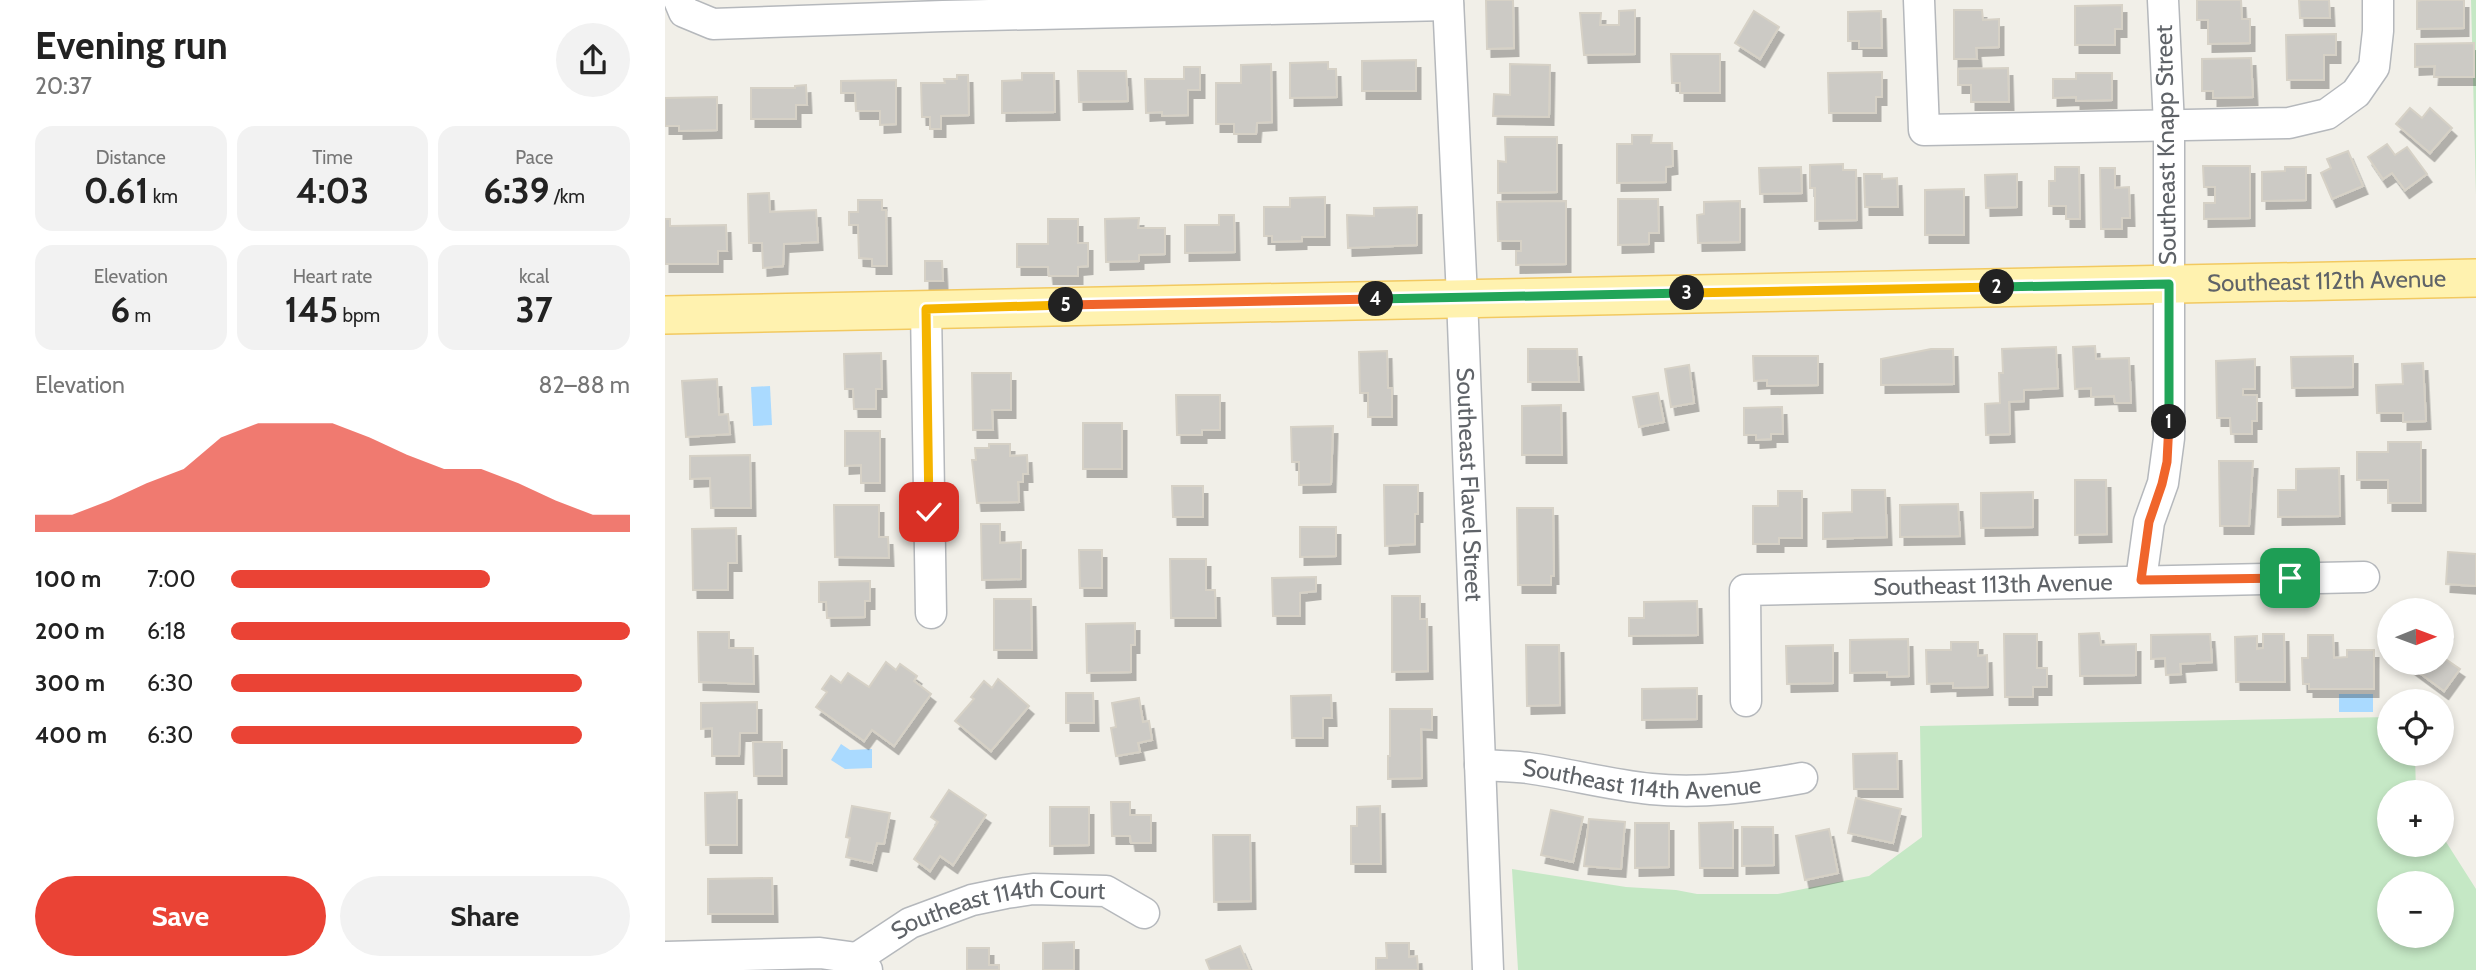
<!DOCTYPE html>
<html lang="en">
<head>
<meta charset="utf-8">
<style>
	:root { --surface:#fff; --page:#f2f2f2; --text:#222; --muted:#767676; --accent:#ea4335 }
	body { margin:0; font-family:Cabin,sans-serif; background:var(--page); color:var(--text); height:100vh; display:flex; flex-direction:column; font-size:26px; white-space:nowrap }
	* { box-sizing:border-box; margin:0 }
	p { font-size:23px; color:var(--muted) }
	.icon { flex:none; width:38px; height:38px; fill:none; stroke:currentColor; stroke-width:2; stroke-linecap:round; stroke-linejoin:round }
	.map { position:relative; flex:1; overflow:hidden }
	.details { display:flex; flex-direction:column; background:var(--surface); width:665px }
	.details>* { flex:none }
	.needle { width:46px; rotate:89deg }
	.buttons { position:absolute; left:1712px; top:598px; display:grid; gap:14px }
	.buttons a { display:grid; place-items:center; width:77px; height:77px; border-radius:50%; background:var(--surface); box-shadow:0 4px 10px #0003; font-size:35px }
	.pin { position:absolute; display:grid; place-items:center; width:60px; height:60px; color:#fff; margin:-30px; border-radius:14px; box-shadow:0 4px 10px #0006 }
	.km { position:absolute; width:35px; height:35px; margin:-18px; border-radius:50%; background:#222; color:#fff; font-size:19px; line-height:35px; text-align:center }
	.round { display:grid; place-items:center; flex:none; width:74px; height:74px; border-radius:37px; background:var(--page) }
	.summary { display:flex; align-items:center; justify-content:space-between; height:119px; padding:0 35px }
	h1 { font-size:38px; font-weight:800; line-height:52px }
	.stats { display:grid; grid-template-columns:repeat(3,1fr); gap:10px; height:119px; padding:7px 35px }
	.stats div { display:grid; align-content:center; border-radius:18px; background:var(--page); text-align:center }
	.stats b { font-size:35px; font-weight:800 }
	.stats small { font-size:19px; font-weight:400 }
	.stats p { font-size:19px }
	.chart { height:196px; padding:14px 35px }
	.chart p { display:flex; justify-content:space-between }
	.chart svg { width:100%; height:126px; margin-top:7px; fill:var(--accent); opacity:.7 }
	.primary-button { display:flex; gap:14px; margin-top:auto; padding:14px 35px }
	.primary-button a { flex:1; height:80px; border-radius:42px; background:var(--accent); color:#fff; font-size:28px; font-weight:800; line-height:80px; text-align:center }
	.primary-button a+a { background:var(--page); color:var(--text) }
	ul { padding:0 35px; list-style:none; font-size:23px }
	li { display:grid; grid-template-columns:112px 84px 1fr; align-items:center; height:52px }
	li i { height:18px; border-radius:9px; background:var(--accent) }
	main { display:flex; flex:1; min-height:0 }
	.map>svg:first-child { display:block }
	.green { fill:#c5e8c5; fill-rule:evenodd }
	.water { fill:#aadaff }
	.building { fill:#cccac5; stroke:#d6d1c6; stroke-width:2; filter:url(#shadow) }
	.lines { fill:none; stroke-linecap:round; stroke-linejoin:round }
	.minor-casing { stroke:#b5b8bc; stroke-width:33 }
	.major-casing { stroke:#f2c960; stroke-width:40 }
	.minor { stroke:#fff; stroke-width:30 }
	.major { stroke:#fff2af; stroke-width:37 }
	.split-1-casing { stroke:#fff; stroke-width:14 }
	.split-2-casing { stroke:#fff; stroke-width:14 }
	.split-3-casing { stroke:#fff; stroke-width:14 }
	.split-4-casing { stroke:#fff; stroke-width:14 }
	.split-5-casing { stroke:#fff; stroke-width:14 }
	.split-6-casing { stroke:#fff; stroke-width:14 }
	.split-1 { stroke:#f0652b; stroke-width:9 }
	.split-2 { stroke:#22a559; stroke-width:9 }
	.split-3 { stroke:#f5b400; stroke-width:9 }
	.split-4 { stroke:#22a559; stroke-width:9 }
	.split-5 { stroke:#f0652b; stroke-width:9 }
	.split-6 { stroke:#f5b400; stroke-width:9 }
	.labels { text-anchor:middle; stroke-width:6; stroke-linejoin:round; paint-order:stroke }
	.street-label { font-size:24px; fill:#5f6368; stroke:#fff }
</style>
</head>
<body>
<main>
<section class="details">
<div class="summary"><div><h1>Evening run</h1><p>20:37</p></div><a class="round"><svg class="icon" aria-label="share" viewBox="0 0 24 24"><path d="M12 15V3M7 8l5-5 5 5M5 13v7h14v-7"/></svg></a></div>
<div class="stats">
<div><p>Distance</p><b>0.61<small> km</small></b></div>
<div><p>Time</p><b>4:03</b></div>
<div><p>Pace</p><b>6:39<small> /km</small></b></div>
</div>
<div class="stats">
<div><p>Elevation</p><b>6<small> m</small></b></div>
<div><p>Heart rate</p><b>145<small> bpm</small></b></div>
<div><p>kcal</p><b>37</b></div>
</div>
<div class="chart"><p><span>Elevation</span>82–88 m</p>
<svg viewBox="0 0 160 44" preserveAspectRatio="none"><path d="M0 44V38L10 38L20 33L30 27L40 22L50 11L60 6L70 6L80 6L90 11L100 17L110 22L120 22L130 27L140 33L150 38L160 38V44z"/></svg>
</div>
<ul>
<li><b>100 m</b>7:00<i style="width:65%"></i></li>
<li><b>200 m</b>6:18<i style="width:100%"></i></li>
<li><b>300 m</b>6:30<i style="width:88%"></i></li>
<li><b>400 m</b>6:30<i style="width:88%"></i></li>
</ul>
<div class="primary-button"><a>Save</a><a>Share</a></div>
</section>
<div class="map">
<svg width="1811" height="970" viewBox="0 0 1811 970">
	<defs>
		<filter id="shadow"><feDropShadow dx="4.5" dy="8" stdDeviation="0" flood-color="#0004"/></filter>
	</defs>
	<rect width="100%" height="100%" fill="#f1efe8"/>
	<g class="green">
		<path d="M1806,0H1811V212V195Z"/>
		<path d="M1724,717V754H1750L1751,793H1724V845H1776V834L1811,889V970H853L847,869L961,887L1011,890L1032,894H1113L1204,876L1257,837L1255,726ZM1724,884H1776V936H1724Z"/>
	</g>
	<g class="water">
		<path d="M105,386L107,425L88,426L86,387Z"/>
		<rect x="1674" y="694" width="34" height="18"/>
		<path d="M176,744L185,750L207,749V768L180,769L166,760Z"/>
	</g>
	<g class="building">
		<path d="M821,0H848L849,48L822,49Z"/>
		<path d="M1532,0H1576L1577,19H1585V43L1543,44V20H1532Z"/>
		<path d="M1634,0H1664L1665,18H1635Z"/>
		<path d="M1757,0H1799V28L1752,29V1Z"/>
		<path d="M1457,5V29H1450V45H1410V6Z"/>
		<path d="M970,10V54L919,55L915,13H936L935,25H954V11Z"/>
		<path d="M1289,10H1317L1318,20L1334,19V47L1311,48L1312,59H1289Z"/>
		<path d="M1089,11L1114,27L1095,59L1070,43Z"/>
		<path d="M1216,11L1217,48H1194V41H1183V12Z"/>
		<path d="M1671,34V55H1659V80H1622L1621,35Z"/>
		<path d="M1809,43V77H1769L1770,66L1750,67V44Z"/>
		<path d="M1006,54H1055V93H1015V83H1007Z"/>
		<path d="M1586,58L1588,97L1548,98V91H1537V59Z"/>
		<path d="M751,60V91H697V61Z"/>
		<path d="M663,62V69H671L672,97L625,98V63Z"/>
		<path d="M606,64L607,122L592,123L591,134H569V124H551V83H576V65Z"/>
		<path d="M845,64L885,65L884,117L828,116L829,94L845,95Z"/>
		<path d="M519,67H535V90H523V115L497,116V112L481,113L480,79H519Z"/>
		<path d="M1343,68L1344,102H1306V85H1293V69Z"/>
		<path d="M413,71H461L463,101L414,102Z"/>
		<path d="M1217,72V97H1211V113H1164L1163,73Z"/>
		<path d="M357,73H389L390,112L337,113V81L357,80Z"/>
		<path d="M1411,73H1447V100L1411,101V97L1388,98V79H1411Z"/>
		<path d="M292,75H303L304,115L276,116V129H265V117H257L256,83H280L279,79H292Z"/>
		<path d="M231,80V124L215,125V111H191L190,93H176V81Z"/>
		<path d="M141,85L142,105H131V119H86V88H130V86Z"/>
		<path d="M52,97V130L14,131V126H0V98Z"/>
		<path d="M1745,108L1757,118L1765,108L1787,128L1765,153L1731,124Z"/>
		<path d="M967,135H987L986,143H1007L1008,166L1001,167V182L952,183V144H967Z"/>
		<path d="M840,137H892V192L833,193V161L841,162Z"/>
		<path d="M1722,144L1730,155L1742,147L1762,174L1740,190L1727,173L1718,179L1703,157Z"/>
		<path d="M1683,151L1698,186L1667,199L1656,173L1666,168L1662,159Z"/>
		<path d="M1178,164V170H1191L1192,220L1150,221V188H1145V165Z"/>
		<path d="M1538,166H1585V218L1539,219V203H1550V187H1539Z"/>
		<path d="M1136,167L1137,193L1095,194L1094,168Z"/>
		<path d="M1390,167H1414L1415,219H1401V206H1384V181H1390Z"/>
		<path d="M1620,167H1641V200L1597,201V172L1620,171Z"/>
		<path d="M1435,168H1450V188L1464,187L1465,218H1457V229H1436Z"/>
		<path d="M1199,174H1217V179L1232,178L1233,207H1200Z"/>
		<path d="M1352,174V207L1321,208L1320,175Z"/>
		<path d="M1299,189V235H1260V190Z"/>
		<path d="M104,193L105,212L151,210L153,242L119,244L118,266L98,268L97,243H84L83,194Z"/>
		<path d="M660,197V237H637V241L607,242V236H599V207H625V198Z"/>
		<path d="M953,199H993L994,233H984V244L953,245Z"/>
		<path d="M193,200H217V210H221L222,266H207V259L194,258L193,225H184V212H193Z"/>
		<path d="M901,201V264L851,265V251H856V241H833L832,202Z"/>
		<path d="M1075,201V242L1033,243L1032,215L1039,214V202Z"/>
		<path d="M752,207V245L683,248L682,215L709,216V208Z"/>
		<path d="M554,215H569L570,252L520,253V225H554Z"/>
		<path d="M474,218L473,228H500V254L474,255V261L441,262L440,219Z"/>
		<path d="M0,219H5V226L61,225L62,251H53V264H0Z"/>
		<path d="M383,219H413V243H423V266L413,267V276H384L383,267H352V244H383Z"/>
		<path d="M260,261H277L278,281H260Z"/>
		<path d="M1430,346L1431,359L1464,358L1466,403H1450L1449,396L1426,397V388L1410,389L1408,347Z"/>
		<path d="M1391,347L1393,388L1359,390V401L1344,402L1345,434L1321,435L1320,404L1335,403L1334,373H1338L1337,349Z"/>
		<path d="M863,349H912L914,382H863Z"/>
		<path d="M1266,349H1288L1289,384L1216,385V359Z"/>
		<path d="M722,351L723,388H727V417H703V393H695L694,352Z"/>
		<path d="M216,353L217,389H211V409H189L188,389H180L179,354Z"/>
		<path d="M1088,356H1153V385L1102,386V380L1089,381Z"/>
		<path d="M1688,356V387L1627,388L1626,357Z"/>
		<path d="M1590,359V389H1578V395H1592V421H1587V434H1566L1565,418H1552L1551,361Z"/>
		<path d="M1758,363L1761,421L1738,422V413H1712L1711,385L1738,384L1737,364Z"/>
		<path d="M1024,365L1029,403L1006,407L1000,369Z"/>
		<path d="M307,373H346V410H327L328,430H308Z"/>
		<path d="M52,379L54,415L63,414L65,434L21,437L17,381Z"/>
		<path d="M993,393L999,422L974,427L968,397Z"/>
		<path d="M511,395H555V430H537V435H512Z"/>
		<path d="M896,405L897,455H857V406Z"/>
		<path d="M1117,407L1118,434H1106V439L1091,440V435H1079V408Z"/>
		<rect x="418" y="423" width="39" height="46"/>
		<path d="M668,426L666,484L634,485V462H627L626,427Z"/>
		<path d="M180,431H215V483H196V465L180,466Z"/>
		<path d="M1723,442H1756V503H1723V480H1692V452H1723Z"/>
		<path d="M324,444H345V456L362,455L363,474H358V482H353L354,502L312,503L307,460H311L310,448H324Z"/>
		<path d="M85,455L86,508H46L45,478L25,479V456Z"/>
		<path d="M1554,461H1588L1584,526H1555Z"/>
		<path d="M1674,468L1675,516L1613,517V490H1631V469Z"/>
		<path d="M1410,480H1441L1442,534L1410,535Z"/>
		<path d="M719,485H753V514H750V544L720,546Z"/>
		<path d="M507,486H538V517H508Z"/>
		<path d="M1187,490H1220L1222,537L1158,539V513L1187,512Z"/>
		<path d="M1113,491H1137V538H1114V544H1088V506H1113Z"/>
		<path d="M1368,492V527L1316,528V493Z"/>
		<path d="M1293,504L1295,536L1235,537V505Z"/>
		<path d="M169,505H214V537H223L224,558L170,557Z"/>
		<path d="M852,508H888L889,576H886V585H853Z"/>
		<path d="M316,524H335V543L356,542V579L317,580Z"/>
		<path d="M635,527H671V556L635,557Z"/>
		<path d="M71,528L72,563H63V590H28L27,529Z"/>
		<path d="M414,550H437V588H415Z"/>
		<path d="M1783,552L1811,554V586L1781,584Z"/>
		<path d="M505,559H541V590H550L551,618H506Z"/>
		<path d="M651,577V591L635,593V616H608L607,578Z"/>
		<path d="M205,581V601H200V617L162,618L161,602H154V582Z"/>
		<path d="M727,596H755V619H762L763,671L727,672Z"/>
		<path d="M329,599H366L367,650H329Z"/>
		<path d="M1032,601L1033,635L964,636V618H979V602Z"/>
		<path d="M470,623V645H466V672L422,673L421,624Z"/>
		<path d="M1776,626L1783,631L1776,641Z"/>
		<path d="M33,632H64V648H88L89,684L34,682Z"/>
		<path d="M1434,633L1436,645L1471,644V675L1415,676L1414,634Z"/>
		<path d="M1339,634H1372V668H1382V687H1368V697H1340Z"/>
		<path d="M1545,634L1547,662L1515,664L1516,674L1501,675L1500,658L1486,659V635Z"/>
		<path d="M1598,634H1619L1620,682H1571L1570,637L1592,636V649L1598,648Z"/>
		<path d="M1643,635H1668L1669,658L1682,657V650H1709V689H1644V684H1638L1637,658H1643Z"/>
		<path d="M1243,639L1244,676L1222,677V672L1185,673V640Z"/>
		<path d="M1286,642H1313V656L1322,655L1323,687L1288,688V683L1262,684L1261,650H1286Z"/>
		<path d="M861,645H894L895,705L862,706Z"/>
		<path d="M1168,645V683L1122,684L1121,646Z"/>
		<path d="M1776,656L1795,669L1779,691L1741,663H1776Z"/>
		<path d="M221,662L231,670L235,664L252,676L249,681L266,694L229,746L207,730L199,741L151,707L162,692L157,689L166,676L176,683L183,673L204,687Z"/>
		<path d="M333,679L364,706L326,751L290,721L309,699L306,697L319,681L327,688Z"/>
		<path d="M1032,688V719L977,720V689Z"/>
		<path d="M401,693H428L429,723H401Z"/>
		<path d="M666,695L667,718H658V738H627L626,696Z"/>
		<path d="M474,698L478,722L484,721L487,740L473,743L475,752L451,756L446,728L451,727L447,703Z"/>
		<path d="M92,702V733H75L74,756H47V728L36,729V703Z"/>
		<path d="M725,709H767V730L756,729L757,778L723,779V756H725Z"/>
		<path d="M88,742H117V776H89Z"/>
		<path d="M1232,753L1233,789H1189L1188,754Z"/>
		<path d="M284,790L321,815L288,865L275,856L265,871L249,859L273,822L266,817Z"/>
		<path d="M72,792V845H41L40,793Z"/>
		<path d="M1191,798L1236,809L1228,843L1183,833Z"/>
		<path d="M446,802H465V815H486V843H466L465,836H447Z"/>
		<path d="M187,806L225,813L219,844L212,843L207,863L181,857L185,838L181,837Z"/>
		<path d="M715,806L716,864H686V826H692V807Z"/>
		<path d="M385,807H424V845L385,846Z"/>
		<path d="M886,810L918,817L908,862L876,855Z"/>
		<path d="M924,819L960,822L956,869L919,866Z"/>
		<path d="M1068,822V868H1035L1034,823Z"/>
		<path d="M970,823H1004V867L970,868Z"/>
		<path d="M1077,827H1108L1109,865L1077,866Z"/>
		<path d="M1164,829L1173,873L1140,880L1131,836Z"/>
		<path d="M548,835H585L586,901L549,902Z"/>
		<path d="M107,878L108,914H43V879Z"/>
		<path d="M409,942V970H378V943Z"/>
		<path d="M721,943H744V957L752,956L753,970H711V958H722Z"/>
		<path d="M575,946L585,970H545L541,960Z"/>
		<path d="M302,948H324V965H334V970H302Z"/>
	</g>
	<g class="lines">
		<defs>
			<g id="minor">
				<path d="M14,0L19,12L48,24L278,16L783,5"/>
				<path id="s1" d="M783,0L797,297L823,970"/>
				<path d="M1254,0L1259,130L1624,123L1662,114L1691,93L1709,67L1713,31V0"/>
				<path d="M261,309L266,613"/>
				<path d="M1476,580L1484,522L1498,483L1504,438V125L1498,0"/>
				<path id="s2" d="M1081,701L1080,590L1699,577"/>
				<path id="s3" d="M815,765C831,766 847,766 863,768C905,774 945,785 986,789C1037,794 1087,787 1137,778"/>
				<path d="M0,957L155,953L192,958L202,970"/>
				<path id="s4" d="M192,958L245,923L307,900L341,893L368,889L441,891L479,913"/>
			</g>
			<g id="major">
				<path id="s5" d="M0,315L1811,278"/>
			</g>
		</defs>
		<use href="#minor" class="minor-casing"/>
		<use href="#major" class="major-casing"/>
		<use href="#minor" class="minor"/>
		<use href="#major" class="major"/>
	</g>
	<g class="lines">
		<defs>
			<path id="split-1" d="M1504,422L1502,462L1497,484L1484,522L1476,580L1625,578"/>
			<path id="split-2" d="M1332,287L1504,284V422"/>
			<path id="split-3" d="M1022,293L1332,287"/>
			<path id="split-4" d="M711,299L1022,293"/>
			<path id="split-5" d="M401,305L711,299"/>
			<path id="split-6" d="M264,512L261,309L401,305"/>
		</defs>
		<use href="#split-1" class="split-1-casing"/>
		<use href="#split-2" class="split-2-casing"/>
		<use href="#split-3" class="split-3-casing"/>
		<use href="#split-4" class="split-4-casing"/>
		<use href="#split-5" class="split-5-casing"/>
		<use href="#split-6" class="split-6-casing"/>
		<use href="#split-1" class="split-1"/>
		<use href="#split-2" class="split-2"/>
		<use href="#split-3" class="split-3"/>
		<use href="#split-4" class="split-4"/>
		<use href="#split-5" class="split-5"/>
		<use href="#split-6" class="split-6"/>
	</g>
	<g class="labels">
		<g class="street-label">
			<text transform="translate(1501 145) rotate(-91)" y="8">Southeast Knapp Street</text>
			<text dy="8" stroke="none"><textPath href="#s5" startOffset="1662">Southeast 112th Avenue</textPath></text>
			<text dy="8" stroke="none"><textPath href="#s1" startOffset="485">Southeast Flavel Street</textPath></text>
			<text dy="8" stroke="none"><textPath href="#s2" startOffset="359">Southeast 113th Avenue</textPath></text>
			<text dy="8" stroke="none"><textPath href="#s3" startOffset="163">Southeast 114th Avenue</textPath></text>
			<text dy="8" stroke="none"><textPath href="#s4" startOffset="154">Southeast 114th Court</textPath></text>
		</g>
	</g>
</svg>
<div class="buttons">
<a><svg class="needle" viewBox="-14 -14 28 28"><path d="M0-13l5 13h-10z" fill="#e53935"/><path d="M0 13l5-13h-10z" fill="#767676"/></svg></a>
<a><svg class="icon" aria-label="locate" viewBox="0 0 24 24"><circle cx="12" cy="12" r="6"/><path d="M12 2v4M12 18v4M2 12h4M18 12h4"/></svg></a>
<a>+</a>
<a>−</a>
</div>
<div class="pin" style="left:1625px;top:578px;background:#1e9e55"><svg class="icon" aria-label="arrive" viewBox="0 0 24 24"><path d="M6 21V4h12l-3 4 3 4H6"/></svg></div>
<div class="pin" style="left:264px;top:512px;background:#d93025"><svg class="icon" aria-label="check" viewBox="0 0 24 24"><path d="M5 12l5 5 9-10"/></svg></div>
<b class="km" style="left:1504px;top:422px">1</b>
<b class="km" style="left:1332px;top:287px">2</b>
<b class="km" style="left:1022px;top:293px">3</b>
<b class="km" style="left:711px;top:299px">4</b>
<b class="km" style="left:401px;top:305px">5</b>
</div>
</main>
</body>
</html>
